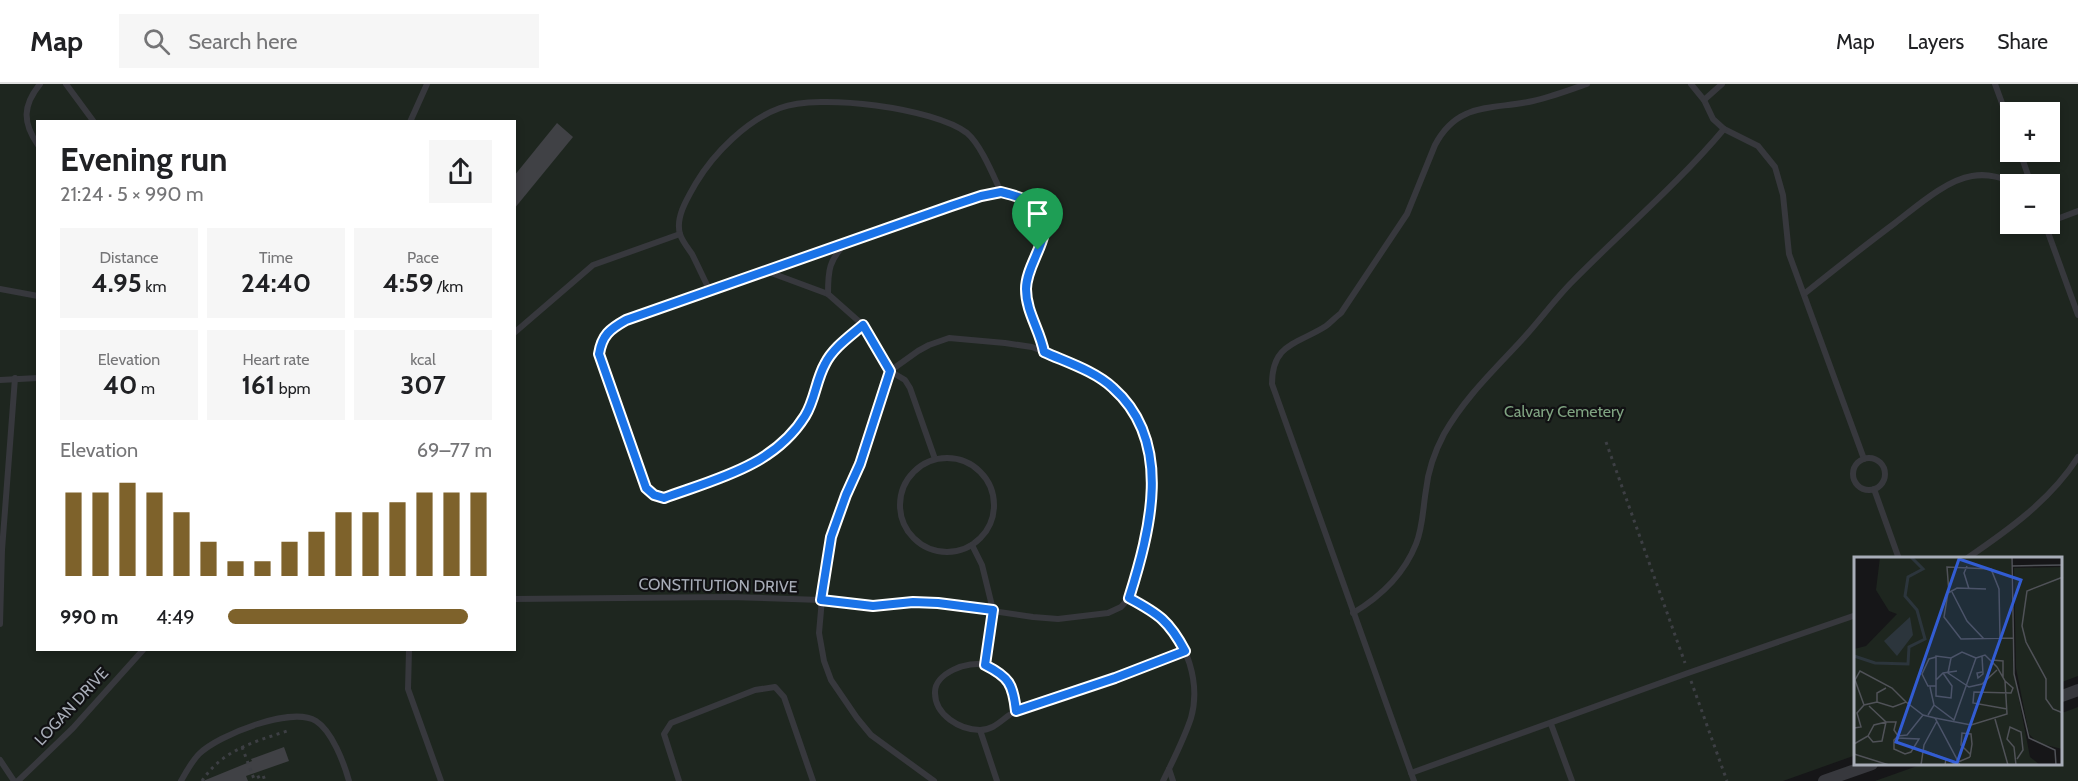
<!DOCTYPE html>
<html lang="en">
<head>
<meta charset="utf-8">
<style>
	:root { --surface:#fff; --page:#f6f6f6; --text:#202124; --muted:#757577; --line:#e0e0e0; --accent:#7e622b }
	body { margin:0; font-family:Cabin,sans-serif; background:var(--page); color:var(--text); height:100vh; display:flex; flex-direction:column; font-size:22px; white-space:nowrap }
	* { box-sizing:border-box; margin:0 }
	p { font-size:20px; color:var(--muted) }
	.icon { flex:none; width:33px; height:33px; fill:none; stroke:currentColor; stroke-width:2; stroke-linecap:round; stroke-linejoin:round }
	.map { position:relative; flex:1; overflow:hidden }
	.drawer { position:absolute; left:36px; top:36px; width:480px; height:531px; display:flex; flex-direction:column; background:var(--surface); border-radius:0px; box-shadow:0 3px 9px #0003 }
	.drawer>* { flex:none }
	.buttons { position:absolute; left:2000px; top:18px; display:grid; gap:12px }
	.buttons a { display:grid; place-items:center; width:60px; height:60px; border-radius:0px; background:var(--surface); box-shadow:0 3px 9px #0003; font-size:30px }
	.pin { position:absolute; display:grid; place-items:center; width:51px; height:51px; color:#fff; margin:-62px -26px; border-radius:50% 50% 50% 0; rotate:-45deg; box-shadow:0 0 6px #0007 }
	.pin .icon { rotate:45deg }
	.round { display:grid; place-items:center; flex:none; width:63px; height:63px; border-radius:0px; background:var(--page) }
	.headline { display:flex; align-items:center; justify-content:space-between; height:102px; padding:0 24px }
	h1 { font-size:33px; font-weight:800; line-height:45px }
	.metrics { display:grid; grid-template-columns:repeat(3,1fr); gap:9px; height:102px; padding:6px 24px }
	.metrics div { display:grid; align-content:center; border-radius:0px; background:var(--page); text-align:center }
	.metrics b { font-size:26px; font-weight:800 }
	.metrics small { font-size:16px; font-weight:400 }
	.metrics p { font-size:16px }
	.chart { height:168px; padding:12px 24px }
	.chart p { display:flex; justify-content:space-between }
	.chart svg { width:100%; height:108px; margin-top:6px; stroke:var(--accent); stroke-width:6 }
	ul { padding:0 24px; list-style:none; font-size:20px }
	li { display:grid; grid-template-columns:96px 72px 1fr; align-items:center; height:45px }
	li i { height:15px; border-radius:8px; background:var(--accent) }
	header { display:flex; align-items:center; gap:36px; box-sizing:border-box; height:84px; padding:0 30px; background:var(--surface); border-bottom:2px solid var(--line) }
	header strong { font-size:28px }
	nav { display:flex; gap:33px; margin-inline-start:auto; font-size:21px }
	.search { width:420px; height:54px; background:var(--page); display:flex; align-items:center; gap:15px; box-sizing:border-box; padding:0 21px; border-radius:0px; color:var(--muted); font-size:22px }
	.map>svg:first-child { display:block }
	.green { fill:#1e261f; fill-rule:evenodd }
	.building { fill:#404145 }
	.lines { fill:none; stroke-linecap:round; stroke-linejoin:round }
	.path { stroke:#3d3f44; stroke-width:3; stroke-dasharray:3 4.5; stroke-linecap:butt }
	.lane { stroke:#37383d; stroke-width:6 }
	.street { stroke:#37383d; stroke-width:12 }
	.route-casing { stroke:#fff; stroke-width:12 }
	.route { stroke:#1a73e8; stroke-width:8 }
	.labels { text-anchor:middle; stroke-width:4.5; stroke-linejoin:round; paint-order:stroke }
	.park-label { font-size:16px; fill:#7fa381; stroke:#111113 }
	.street-label { font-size:16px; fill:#a8adb8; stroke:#111113 }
	.inset-river { fill:none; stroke:#2c353c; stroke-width:3 }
	.inset-road { fill:none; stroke:#505258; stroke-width:1.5 }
	.view { fill:#325cd3; fill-opacity:0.15; stroke:#325cd3; stroke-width:3 }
	.inset-edge { fill:none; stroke:#a8adb8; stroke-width:3 }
</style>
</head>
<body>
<header>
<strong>Map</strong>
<div class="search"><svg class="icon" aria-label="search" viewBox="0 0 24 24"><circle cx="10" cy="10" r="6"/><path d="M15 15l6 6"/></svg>Search here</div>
<nav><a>Map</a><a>Layers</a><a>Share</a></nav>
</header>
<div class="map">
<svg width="2078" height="697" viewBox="0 0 2078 697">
	<rect width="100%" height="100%" fill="#161618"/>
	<g class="green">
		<path d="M0,0H2078V592L2062,598V475H1856V671L1783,697H0ZM2010,28H2049V68H2010ZM38,38H514V566H38ZM2010,100H2049V140H2010Z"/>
		<path d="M2078,623V697H1875L1920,681L2062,680V629Z"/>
	</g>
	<g class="building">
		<path d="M557,39L573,53L514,125V92Z"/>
		<path d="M284,663L289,677L246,692L248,697H203L252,677L251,675Z"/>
	</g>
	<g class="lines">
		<g class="path">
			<path d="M1606,358L1685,579"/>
			<path d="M1691,597L1727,697"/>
			<path d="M242,663L254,695L263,691L265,697"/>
			<path d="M202,697C222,666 254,658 287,647"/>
		</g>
		<g class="lane">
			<path d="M66,0L94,38"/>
			<path d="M1691,0L1704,16L1713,35L1724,45L1758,62L1775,83L1783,111L1789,170L1864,375"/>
			<path d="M1995,0L2010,41"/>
			<path d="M1704,16L1722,0"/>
			<path d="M410,38L427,0"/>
			<path d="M38,61C22,38 23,21 40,0"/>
			<path d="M2020,68L2031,100"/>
			<path d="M2049,138L2078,127"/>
			<path d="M2045,140L2078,231"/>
			<path d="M766,187L828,210L863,241L890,287L905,296L910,304L935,375"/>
			<path d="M0,205L38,212"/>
			<path d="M710,207C704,195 698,182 692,170C688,164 682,157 680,150C675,133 688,113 696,99C714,69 747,36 780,24C819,9 934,24 967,49C981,61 993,91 1001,108"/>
			<path d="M828,210C828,186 829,176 846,159"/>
			<path d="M1804,210C1834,186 1864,162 1895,139C1916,123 1946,96 1972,92C1989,89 2002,94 2017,100"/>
			<path d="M514,249L593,181L680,150"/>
			<path d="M0,296L38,294"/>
			<circle cx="947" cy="421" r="47"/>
			<circle cx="1869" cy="390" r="16"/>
			<path d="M1874,405L1899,475"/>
			<path d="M972,461L982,481L993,526L985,581"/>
			<path d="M1966,475C2007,447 2051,416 2078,373"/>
			<path d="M1129,514C1140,520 1152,525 1161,533C1187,557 1201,599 1191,634C1184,655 1173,677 1163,697"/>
			<path d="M514,515L730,513L821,516L858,522L938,519L1033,533L1058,535L1108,529L1121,523L1129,514L1142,475L1150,429L1152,396L1150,372L1144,350L1128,319L1112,302L1091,290L1045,268C1040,246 1026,228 1026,206C1026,186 1038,173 1044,154C1047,145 1045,136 1040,128C1019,96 979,113 951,122L626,236C610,245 602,251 599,270L646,403L654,411L664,414C716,395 774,382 805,332C815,316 816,296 825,280C833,264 849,253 863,241"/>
			<path d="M1353,529C1380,513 1404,490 1416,460C1423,443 1423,423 1426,406C1428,387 1435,367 1444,350C1464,315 1492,288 1519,259C1538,239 1554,216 1573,197C1623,146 1678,100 1724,45"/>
			<path d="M0,540L2,466L15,294"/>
			<path d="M409,566L408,605L441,697"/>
			<path d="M1016,627C1015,618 1015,608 1011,600C1006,591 995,584 985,581C969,576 934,589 935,609C935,631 960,646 980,646C996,646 1003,633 1016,627C1020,625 1025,625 1029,624C1041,620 1053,616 1064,612C1105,598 1145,583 1184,567"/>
			<path d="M1551,640L1572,697"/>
			<path d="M980,646L997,697"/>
			<path d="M0,676L14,697"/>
			<path d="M1169,685L1173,697"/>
			<path d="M1411,689L1688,589L1856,531"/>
			<path d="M18,697L73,644L143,566"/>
			<path d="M181,697C186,688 192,677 199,670C218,651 291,622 316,637C332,647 344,679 349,697"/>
			<path d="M679,697L664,650L671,639L755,606L775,603L784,613L813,697"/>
			<path d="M934,697L871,651L857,634L831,596L824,577L819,549L825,481L831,453L846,411L860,380L890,287L918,267L929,261L949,254L1005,259L1032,263L1045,268"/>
			<path d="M1414,697L1272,300C1272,259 1298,260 1326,242C1331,238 1336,233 1341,229L1407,130L1435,61C1458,17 1493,26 1533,17C1551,13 1569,6 1587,0"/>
		</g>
		<g class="street">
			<path d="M2062,612L2078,606"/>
			<path d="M1824,697L1872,680"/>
		</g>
	</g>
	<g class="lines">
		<defs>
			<path id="route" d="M1001,108C1017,112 1032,116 1041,130C1054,152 1026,179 1026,205C1026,228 1040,246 1044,268C1066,278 1095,287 1113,304C1174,358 1150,447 1129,514C1159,530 1169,537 1185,567L1115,594L1016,627C1013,600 1009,593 985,581L993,526L938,519L913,518L873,522L821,516L831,453L846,411L860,380L890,287L863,241C849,253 833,264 825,280C816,296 815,316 805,332C774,382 716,395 664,414L654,411L646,404L599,270C602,251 610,245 626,236L951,122L981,112Z"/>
		</defs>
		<use href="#route" class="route-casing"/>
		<use href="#route" class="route"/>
	</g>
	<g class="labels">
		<g class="park-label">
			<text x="1564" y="333">Calvary Cemetery</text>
		</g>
		<g class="street-label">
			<text transform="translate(718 501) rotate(1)" y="6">CONSTITUTION DRIVE</text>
			<text transform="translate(71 622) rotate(-47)" y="6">LOGAN DRIVE</text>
		</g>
	</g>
	<g transform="translate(1854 473)">
		<rect width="208" height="208" fill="#161618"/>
		<path d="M26,0H157L159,111L176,200L186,208H0V92L12,89L43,57L35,54L22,33ZM208,10V192L184,186L175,177L162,111L160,11Z" fill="#1e261f"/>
		<path d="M56,60L59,78L43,99L30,84Z" fill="#2c353c"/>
		<path class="inset-river" d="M0,99L21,106L54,107L55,90L71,82L63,53L51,39L54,20L69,12L57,0"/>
		<path class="inset-road" d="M158,0L160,117L175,181L201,193L202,208M113,9L110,16L115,32M158,9L209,8M209,20L173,34L168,69L172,85L192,122V142L199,152L209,156M132,32L103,31L94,36L90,60L107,82L159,81M98,35L113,64L130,82M95,36L93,10L137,12L145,32L146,81M128,99L129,117L124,121L123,116L128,115M97,101L94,116L115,130L128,127L143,113M138,103L149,104V120M89,116L98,129L97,141L82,139V99L97,101L108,95L122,101M82,123L89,116L103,114M151,124L159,131L157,136L120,135L119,146L153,152M82,129H74L68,117L75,102L82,100M76,130L80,148M23,145V136L32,131M10,148L1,123L6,114L38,131L52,145M74,158L80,148L100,163L122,101M81,161L117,168L153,157L151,124L143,110L131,98L122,101M141,162L154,208M0,171L7,170L3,156L10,148L23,145L39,150L52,145L69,158L81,161L106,208M14,179L19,185L28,184L32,165L15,149M43,181L65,182L57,195L51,197L40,192V183L44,179M0,187L14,179L20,168L32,165H42L40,173L44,179L53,178L69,158M69,193L92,202L91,208M0,197L35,208M116,200L118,187L117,177L108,176L107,188L116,197M67,208L70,188L83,164M97,208L116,200M162,208L160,190L153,182L156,170L167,175L169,193L163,202"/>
		<path class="view" d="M105,2L167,23L103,206L42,185Z"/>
		<rect width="208" height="208" class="inset-edge"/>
	</g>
</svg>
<div class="buttons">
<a>+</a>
<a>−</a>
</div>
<div class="pin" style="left:1038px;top:166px;background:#1e9e55"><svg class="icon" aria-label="arrive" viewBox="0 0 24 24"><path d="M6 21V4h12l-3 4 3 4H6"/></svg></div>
<section class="drawer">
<div class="headline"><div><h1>Evening run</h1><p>21:24 · 5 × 990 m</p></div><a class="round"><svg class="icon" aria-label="share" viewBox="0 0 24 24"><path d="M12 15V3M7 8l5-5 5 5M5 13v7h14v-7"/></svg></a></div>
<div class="metrics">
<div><p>Distance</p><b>4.95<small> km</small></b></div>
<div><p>Time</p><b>24:40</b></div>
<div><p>Pace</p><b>4:59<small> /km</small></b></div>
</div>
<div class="metrics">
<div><p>Elevation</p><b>40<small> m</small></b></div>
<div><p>Heart rate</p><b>161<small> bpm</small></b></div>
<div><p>kcal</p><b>307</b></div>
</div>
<div class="chart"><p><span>Elevation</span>69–77 m</p>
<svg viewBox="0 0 160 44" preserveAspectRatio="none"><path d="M5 44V10M15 44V10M25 44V6M35 44V10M45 44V18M55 44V30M65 44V38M75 44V38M85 44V30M95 44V26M105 44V18M115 44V18M125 44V14M135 44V10M145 44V10M155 44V10"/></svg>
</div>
<ul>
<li><b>990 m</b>4:49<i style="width:91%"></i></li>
</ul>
</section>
</div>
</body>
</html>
